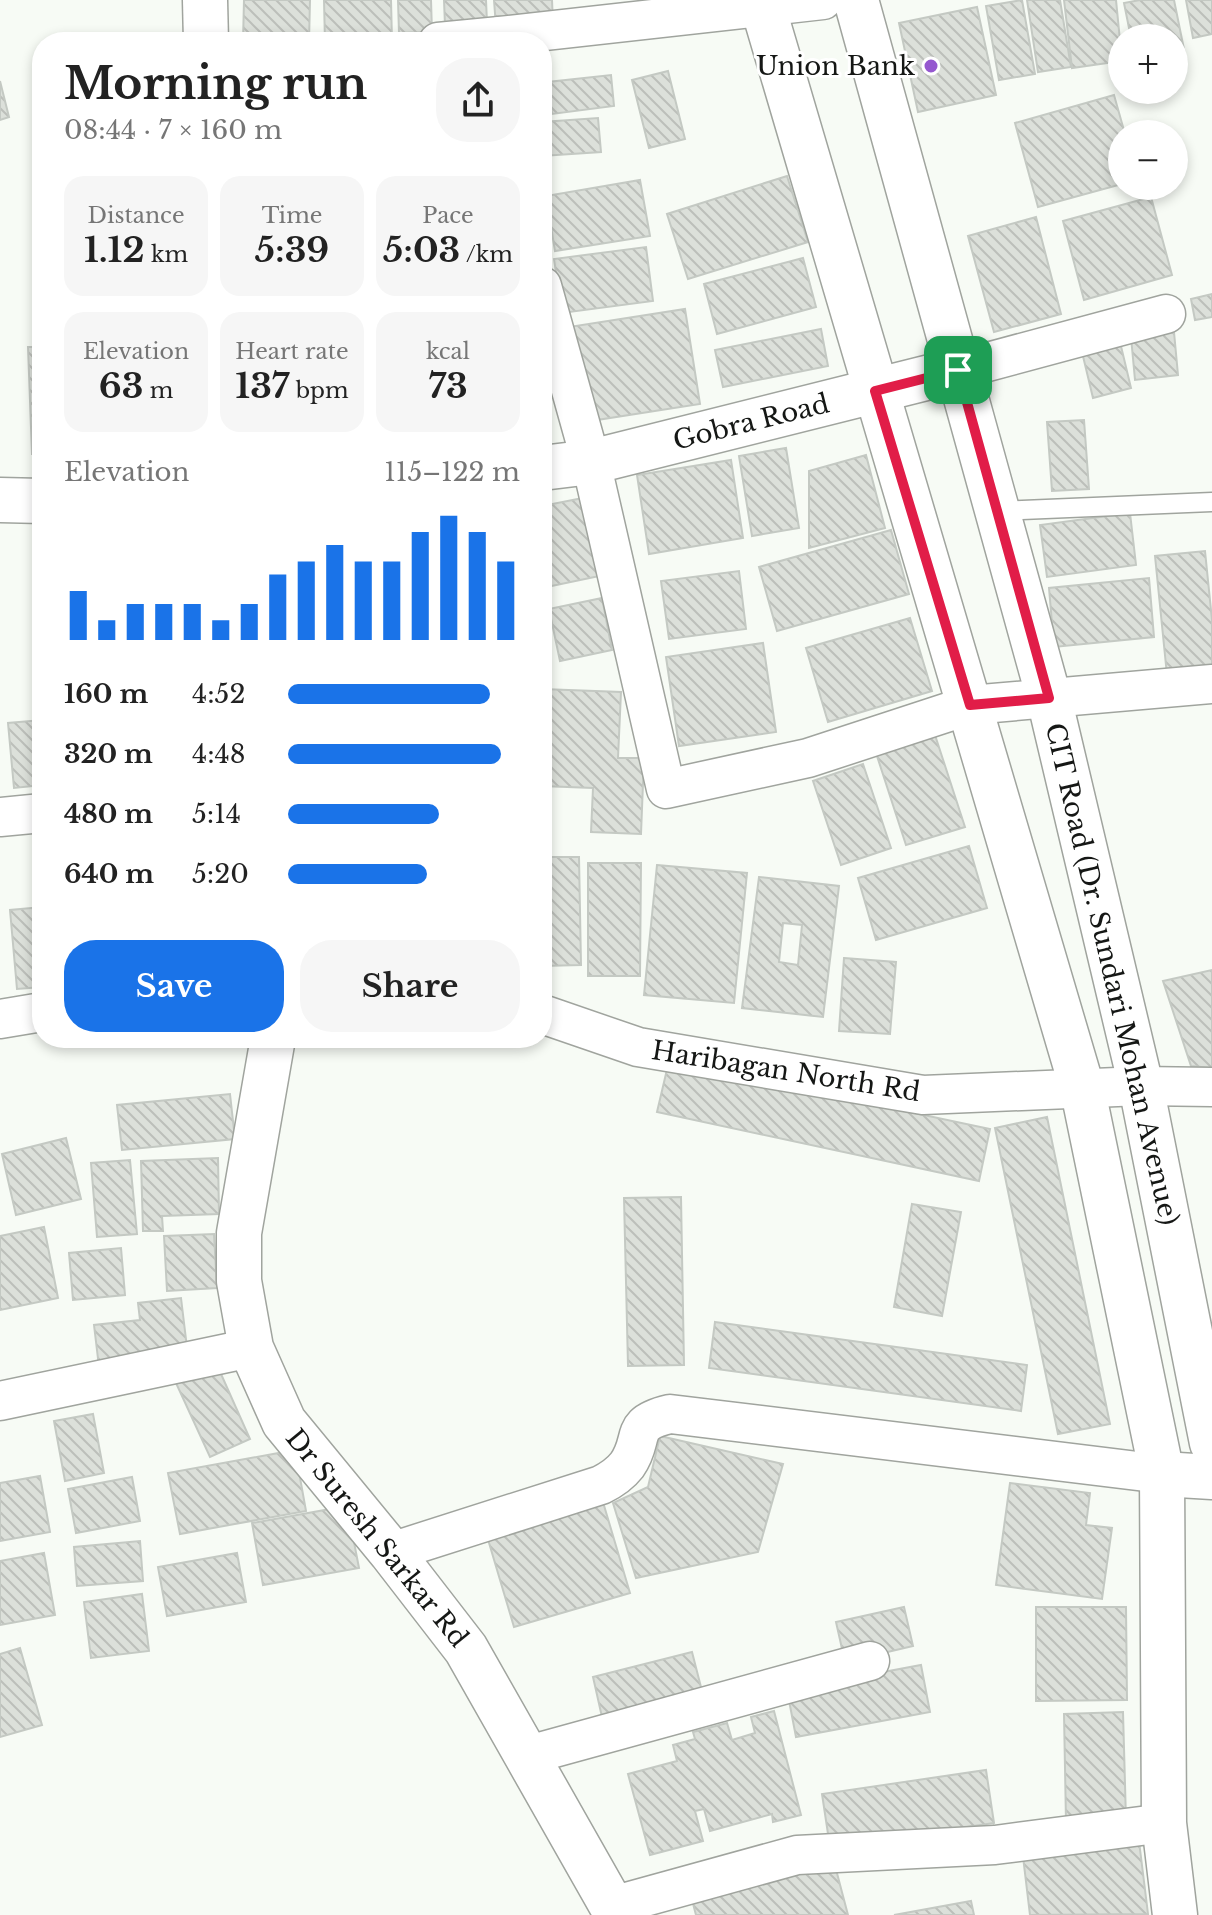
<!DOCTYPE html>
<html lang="en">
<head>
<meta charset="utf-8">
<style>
	:root { --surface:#fff; --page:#f6f6f6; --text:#222; --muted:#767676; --accent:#1a73e8 }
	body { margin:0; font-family:"Libre Baskerville",serif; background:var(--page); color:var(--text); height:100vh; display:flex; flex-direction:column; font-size:30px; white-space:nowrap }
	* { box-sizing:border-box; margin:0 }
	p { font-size:26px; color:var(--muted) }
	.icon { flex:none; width:44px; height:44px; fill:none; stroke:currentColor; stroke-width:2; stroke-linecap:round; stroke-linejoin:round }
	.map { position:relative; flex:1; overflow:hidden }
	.side { position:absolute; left:32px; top:32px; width:520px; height:1016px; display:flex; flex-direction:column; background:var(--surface); border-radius:32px; box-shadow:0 4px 12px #0003 }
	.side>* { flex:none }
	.controls { position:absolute; left:1108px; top:24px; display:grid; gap:16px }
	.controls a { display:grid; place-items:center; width:80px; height:80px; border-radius:50%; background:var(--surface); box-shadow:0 4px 12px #0003; font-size:40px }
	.pin { position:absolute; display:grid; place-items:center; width:68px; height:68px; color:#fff; margin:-34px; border-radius:16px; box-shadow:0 4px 12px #0006 }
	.round { display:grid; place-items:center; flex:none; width:84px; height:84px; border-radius:32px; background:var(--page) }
	.overview { display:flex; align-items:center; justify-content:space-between; height:136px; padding:0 32px }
	h1 { font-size:44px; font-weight:700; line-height:60px }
	.figures { display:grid; grid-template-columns:repeat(3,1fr); gap:12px; height:136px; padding:8px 32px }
	.figures div { display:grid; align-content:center; border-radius:20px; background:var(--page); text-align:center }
	.figures b { font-size:34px; font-weight:700 }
	.figures small { font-size:22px; font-weight:400 }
	.figures p { font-size:22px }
	.chart { height:224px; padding:16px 32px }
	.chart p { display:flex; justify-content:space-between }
	.chart svg { width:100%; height:144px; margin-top:8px; stroke:var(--accent); stroke-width:6 }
	.button { display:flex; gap:16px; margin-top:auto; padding:16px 32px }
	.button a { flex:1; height:92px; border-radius:32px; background:var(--accent); color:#fff; font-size:32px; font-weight:700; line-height:92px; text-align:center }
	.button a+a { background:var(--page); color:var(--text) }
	ul { padding:0 32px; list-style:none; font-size:26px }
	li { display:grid; grid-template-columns:128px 96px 1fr; align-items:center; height:60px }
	li i { height:20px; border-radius:10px; background:var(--accent) }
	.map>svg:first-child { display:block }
	.building { fill:url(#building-back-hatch); stroke:#c4c9c3; stroke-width:2; fill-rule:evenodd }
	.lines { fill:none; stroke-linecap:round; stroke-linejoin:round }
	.lane-casing { stroke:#a0a49e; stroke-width:21 }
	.street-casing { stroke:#a0a49e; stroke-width:41 }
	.secondary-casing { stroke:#a0a49e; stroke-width:47 }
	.lane { stroke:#fff; stroke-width:18 }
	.street { stroke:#fff; stroke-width:38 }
	.secondary { stroke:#fff; stroke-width:44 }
	.route-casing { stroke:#fff; stroke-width:16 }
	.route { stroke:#e11d48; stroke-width:10 }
	.poi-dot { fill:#9558cf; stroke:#fff; stroke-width:3 }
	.labels { text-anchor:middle; stroke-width:6; stroke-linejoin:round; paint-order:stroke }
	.poi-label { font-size:26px; fill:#151715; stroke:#fff; text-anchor:end }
	.street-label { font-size:26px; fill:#151715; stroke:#fff }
</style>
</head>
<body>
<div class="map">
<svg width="1212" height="1915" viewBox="0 0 1212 1915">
	<defs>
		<pattern id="building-back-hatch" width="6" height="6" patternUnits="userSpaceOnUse" patternTransform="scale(2)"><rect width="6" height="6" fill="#dce0da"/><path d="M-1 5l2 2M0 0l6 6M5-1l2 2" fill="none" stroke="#bcbfba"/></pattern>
	</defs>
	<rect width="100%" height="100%" fill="#f7fbf5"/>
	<g class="building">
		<path d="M244,0H310L309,42H243Z"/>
		<path d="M324,0H391L392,41L325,42Z"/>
		<path d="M398,0H431L432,32L399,33Z"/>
		<path d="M444,0H486L487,23L445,25Z"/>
		<path d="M494,0H552L553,23L496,27Z"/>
		<path d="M1022,0L1035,74L999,80L986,6Z"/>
		<path d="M1027,0H1060L1071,67L1038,72Z"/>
		<path d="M1064,0H1116L1122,61L1072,68Z"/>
		<path d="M1140,0H1174L1186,59L1174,61V38H1131L1124,3Z"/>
		<path d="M1186,0H1212V34L1193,38Z"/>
		<path d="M977,7L996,95L918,112L899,23Z"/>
		<path d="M668,71L685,139L649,148L632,80Z"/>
		<path d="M611,75L614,106L552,114L548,82Z"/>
		<path d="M0,81L9,117L0,120Z"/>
		<path d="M1114,95L1125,134H1122V184L1038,207L1015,123Z"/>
		<path d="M598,118L601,152L542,156V122Z"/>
		<path d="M787,176L808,242L688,279L667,214Z"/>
		<path d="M640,180L650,236L555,251L546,196Z"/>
		<path d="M1151,197L1172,275L1084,300L1063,221Z"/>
		<path d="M1036,217L1061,314L994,332L968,236Z"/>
		<path d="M646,247L653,301L562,313L554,259Z"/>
		<path d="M803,258L816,307L717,334L704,284Z"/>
		<path d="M1212,294V317L1195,320L1191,299Z"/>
		<path d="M685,309L700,404L584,422L569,327Z"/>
		<path d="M821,329L828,366L723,387L715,350Z"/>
		<path d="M1174,332L1178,375L1135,380L1131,337Z"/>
		<path d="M1120,342L1131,388L1093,398L1082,352Z"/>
		<path d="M28,347H42V454H32Z"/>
		<path d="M542,400L548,432L542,433Z"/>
		<path d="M1084,420L1089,489L1052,491L1047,422Z"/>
		<path d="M786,448L799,528L752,536L739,456Z"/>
		<path d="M866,455L885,528L809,548V471Z"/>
		<path d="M731,460L743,538L649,554L637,475Z"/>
		<path d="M593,496L609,574L542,588V506Z"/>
		<path d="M1130,513L1136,565L1047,577L1040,525Z"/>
		<path d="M891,530L909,594L777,631L759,567Z"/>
		<path d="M1205,551L1212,620V671L1167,675L1155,556Z"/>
		<path d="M739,571L746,629L669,639L661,581Z"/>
		<path d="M1149,578L1154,637L1054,647L1049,588Z"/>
		<path d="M602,598L612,650L560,661L549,609Z"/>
		<path d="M910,618L932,691L828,722L806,648Z"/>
		<path d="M763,643L776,732L679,746L666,657Z"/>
		<path d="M542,689L621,692L618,758H644L641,834L591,832L593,788L542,786Z"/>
		<path d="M42,720V785L14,788L8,723Z"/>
		<path d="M935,735L965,827L906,845L876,753Z"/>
		<path d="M863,764L891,848L841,865L813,781Z"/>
		<path d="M969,846L987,908L876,940L858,878Z"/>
		<path d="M542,857H579L581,965L542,966Z"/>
		<path d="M588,863H641L640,976H588Z"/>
		<path d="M657,865L747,873L734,1003L644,995Z"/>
		<path d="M759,877L839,886L823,1017L742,1008ZM783,923L802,925L798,965L779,962Z"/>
		<path d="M42,907V987L17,989L10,910Z"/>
		<path d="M844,958L896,962L890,1034L839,1031Z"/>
		<path d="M1212,970V1068L1191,1066L1163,981Z"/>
		<path d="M669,1061L990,1129L979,1181L657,1112Z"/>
		<path d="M230,1094L235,1139L122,1150L117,1105Z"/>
		<path d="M1047,1117L1110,1424L1058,1434L995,1128Z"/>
		<path d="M66,1138L81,1199L16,1215L2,1154Z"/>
		<path d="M218,1158L219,1214L162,1216L163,1231H143L141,1161Z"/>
		<path d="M130,1160L137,1234L97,1237L91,1163Z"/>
		<path d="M681,1197L684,1365L628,1366L624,1198Z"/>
		<path d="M912,1204L961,1212L942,1316L894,1307Z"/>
		<path d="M44,1227L58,1298L0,1310V1236Z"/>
		<path d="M214,1234L217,1288L167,1291L164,1236Z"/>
		<path d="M121,1248L125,1295L73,1300L69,1253Z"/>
		<path d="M181,1298L188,1356L99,1367L94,1325L140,1320L138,1303Z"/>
		<path d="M715,1322L1027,1365L1021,1411L709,1368Z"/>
		<path d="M217,1365L250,1439L210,1457L176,1383Z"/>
		<path d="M93,1414L104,1473L65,1481L54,1421Z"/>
		<path d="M660,1436L783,1464L758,1552L636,1578L613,1503L648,1487Z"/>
		<path d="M295,1450L306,1511L180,1534L168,1473Z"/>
		<path d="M40,1476L50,1532L0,1541V1483Z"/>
		<path d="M132,1477L140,1521L76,1533L68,1489Z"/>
		<path d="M1010,1483L1090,1493L1086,1525L1112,1528L1102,1599L996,1585Z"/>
		<path d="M600,1492L630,1593L514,1627L484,1526Z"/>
		<path d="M347,1506L359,1568L263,1585L252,1523Z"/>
		<path d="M140,1541L143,1581L77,1586L74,1547Z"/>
		<path d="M44,1553L55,1615L0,1625V1561Z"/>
		<path d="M237,1553L246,1602L167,1616L158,1567Z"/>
		<path d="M142,1594L149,1651L91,1658L84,1602Z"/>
		<path d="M904,1607L913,1646L845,1662L836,1622Z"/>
		<path d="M1036,1607H1126L1127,1700L1036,1701Z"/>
		<path d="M20,1648L42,1725L0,1737V1654Z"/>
		<path d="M692,1652L702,1691L602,1717L593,1677Z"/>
		<path d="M921,1665L930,1712L796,1737L787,1690Z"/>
		<path d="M774,1711L801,1815L773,1822L772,1814L710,1831L704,1809L695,1811L703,1841L650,1855L628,1774L677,1761L673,1745L695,1739L693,1732L727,1723L732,1740L755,1733L751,1717Z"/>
		<path d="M1123,1712L1126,1820L1066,1822L1064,1714Z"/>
		<path d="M986,1770L994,1823L830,1847L822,1794Z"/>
		<path d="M1138,1833L1148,1914L1030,1915L1022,1848Z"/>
		<path d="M833,1858L848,1915H696L691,1896Z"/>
		<path d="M971,1901L974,1915H894Z"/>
	</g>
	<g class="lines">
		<defs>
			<path id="lane" d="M998,511L1212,502"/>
			<g id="street">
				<path d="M438,42L500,36"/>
				<path d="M500,42V36L823,0"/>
				<path d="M542,286L591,462L666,789L808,758L970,705L1212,684"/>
				<path d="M958,370L1166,314"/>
				<path d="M0,817L42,813"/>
				<path d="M542,1014L638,1047L923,1095L1141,1086L1212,1087"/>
				<path d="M0,1019L42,1012"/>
				<path d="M0,1401L251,1348"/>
				<path d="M391,1552L601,1485C611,1480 620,1474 627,1465C646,1438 627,1424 670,1414L1162,1474"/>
				<path d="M525,1756L870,1661"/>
				<path d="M612,1906L797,1855L995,1845L1164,1823"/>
			</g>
			<g id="secondary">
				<path d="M205,0L206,42"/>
				<path d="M761,0L1083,1091L1162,1474L1164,1823L1175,1915"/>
				<path d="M856,0L1049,698L1141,1086L1212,1443"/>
				<path d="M542,468L591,462L958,370"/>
				<path d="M0,500L42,501"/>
				<path d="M273,1038L239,1233V1281L251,1348L284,1422L391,1552L466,1649L617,1915"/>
				<path d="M1162,1474L1212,1477"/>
			</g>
		</defs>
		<use href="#lane" class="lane-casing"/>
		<use href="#street" class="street-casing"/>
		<use href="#secondary" class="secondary-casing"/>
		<use href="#lane" class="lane"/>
		<use href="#street" class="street"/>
		<use href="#secondary" class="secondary"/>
	</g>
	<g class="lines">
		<defs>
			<path id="route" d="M958,370L1049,698L970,705L875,391Z"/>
		</defs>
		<use href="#route" class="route-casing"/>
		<use href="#route" class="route"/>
	</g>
	<circle class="poi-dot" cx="931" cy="66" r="8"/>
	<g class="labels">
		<g class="poi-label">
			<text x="915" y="75">Union Bank</text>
		</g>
		<g class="street-label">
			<text transform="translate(751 422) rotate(-14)" y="9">Gobra Road</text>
			<text transform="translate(1112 974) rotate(77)" y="9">CIT Road (Dr. Sundari Mohan Avenue)</text>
			<text transform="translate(786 1071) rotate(9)" y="9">Haribagan North Rd</text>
			<text transform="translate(377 1538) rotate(51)" y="9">Dr Suresh Sarkar Rd</text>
		</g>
	</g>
</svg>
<div class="controls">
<a>+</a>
<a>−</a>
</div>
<div class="pin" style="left:958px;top:370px;background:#1e9e55"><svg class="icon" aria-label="arrive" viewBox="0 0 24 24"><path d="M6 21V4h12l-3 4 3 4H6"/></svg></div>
<section class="side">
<div class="overview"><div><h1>Morning run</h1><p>08:44 · 7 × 160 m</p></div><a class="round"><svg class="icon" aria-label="share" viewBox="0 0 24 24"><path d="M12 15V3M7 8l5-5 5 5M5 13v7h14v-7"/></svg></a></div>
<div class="figures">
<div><p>Distance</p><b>1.12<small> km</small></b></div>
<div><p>Time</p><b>5:39</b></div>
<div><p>Pace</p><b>5:03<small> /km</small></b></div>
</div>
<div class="figures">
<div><p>Elevation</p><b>63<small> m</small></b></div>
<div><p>Heart rate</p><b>137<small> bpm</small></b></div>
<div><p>kcal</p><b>73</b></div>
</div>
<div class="chart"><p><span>Elevation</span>115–122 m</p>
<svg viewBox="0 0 160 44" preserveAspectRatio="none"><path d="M5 44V29M15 44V38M25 44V33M35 44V33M45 44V33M55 44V38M65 44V33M75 44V24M85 44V20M95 44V15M105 44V20M115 44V20M125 44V11M135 44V6M145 44V11M155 44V20"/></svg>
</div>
<ul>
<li><b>160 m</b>4:52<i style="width:87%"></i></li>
<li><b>320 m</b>4:48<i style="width:92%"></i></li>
<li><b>480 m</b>5:14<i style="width:65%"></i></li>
<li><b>640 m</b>5:20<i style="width:60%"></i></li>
</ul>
<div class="button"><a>Save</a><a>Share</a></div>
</section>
</div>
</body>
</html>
